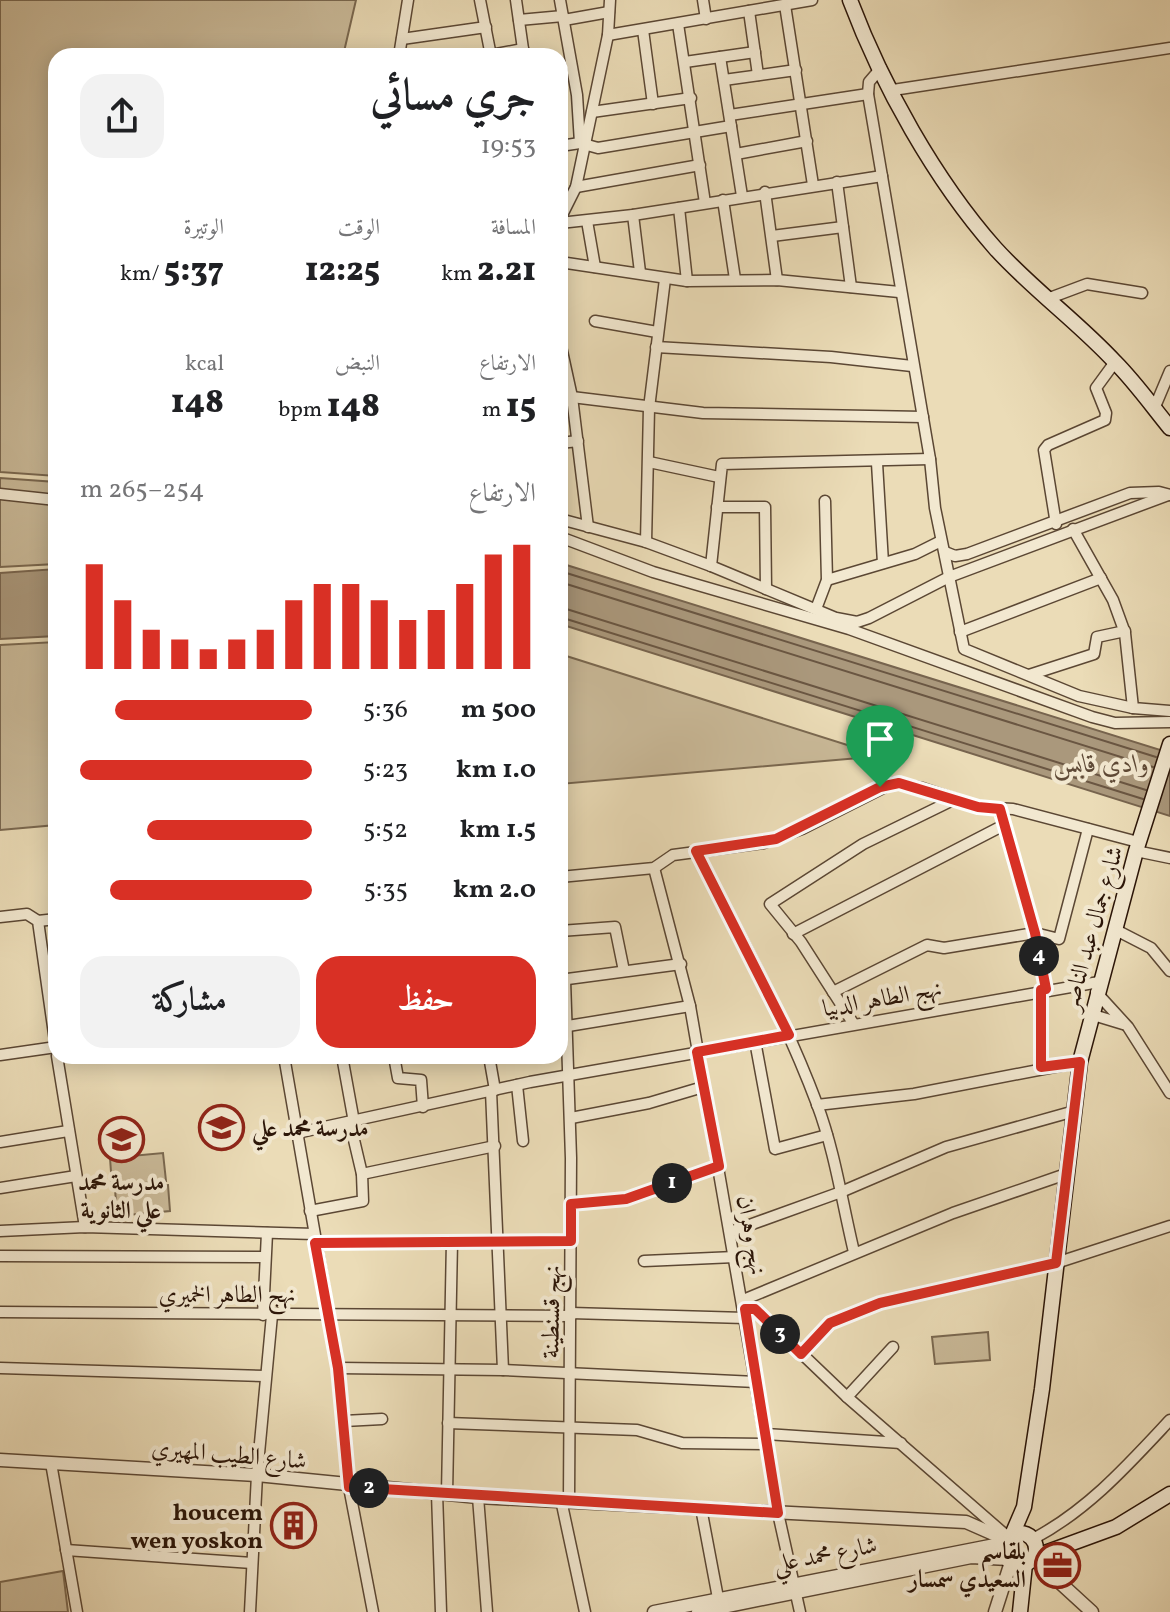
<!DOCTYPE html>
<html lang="ar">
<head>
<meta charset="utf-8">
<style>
	:root { --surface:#fff; --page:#f2f2f2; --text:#202124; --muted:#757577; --accent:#d93025 }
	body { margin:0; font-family:Vollkorn,Amiri,serif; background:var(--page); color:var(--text); direction:rtl; height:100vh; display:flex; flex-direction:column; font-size:30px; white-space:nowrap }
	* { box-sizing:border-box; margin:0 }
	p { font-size:26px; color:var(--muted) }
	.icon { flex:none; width:44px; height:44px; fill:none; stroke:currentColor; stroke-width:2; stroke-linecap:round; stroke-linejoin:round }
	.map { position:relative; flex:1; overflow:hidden; direction:ltr }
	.drawer { position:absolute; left:48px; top:48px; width:520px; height:1016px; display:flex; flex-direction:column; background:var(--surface); border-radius:24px; box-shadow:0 4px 20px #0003; direction:rtl }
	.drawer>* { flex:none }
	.pin { position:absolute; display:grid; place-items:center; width:68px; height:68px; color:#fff; margin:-82px -34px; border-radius:50% 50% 50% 0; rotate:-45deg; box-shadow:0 0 8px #0007 }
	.pin .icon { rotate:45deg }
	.km { position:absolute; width:40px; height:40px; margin:-20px; border-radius:50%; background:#222; color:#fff; font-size:22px; line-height:40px; text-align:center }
	.round { display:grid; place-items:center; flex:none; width:84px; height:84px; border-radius:24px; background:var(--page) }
	.summary { display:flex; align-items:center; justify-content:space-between; height:136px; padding:0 32px }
	h1 { font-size:44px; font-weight:800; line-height:60px }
	.figures { display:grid; grid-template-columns:repeat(3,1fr); gap:12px; height:136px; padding:8px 32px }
	.figures div { display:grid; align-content:center }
	.figures b { font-size:34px; font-weight:800 }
	.figures small { font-size:22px; font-weight:400 }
	.figures p { font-size:22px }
	.chart { height:224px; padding:16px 32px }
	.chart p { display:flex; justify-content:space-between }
	.chart svg { width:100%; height:144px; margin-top:8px; stroke:var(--accent); stroke-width:6 }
	.primary-button { display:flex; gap:16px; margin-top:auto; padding:16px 32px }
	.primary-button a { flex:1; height:92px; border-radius:24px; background:var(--accent); color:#fff; font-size:32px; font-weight:800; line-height:92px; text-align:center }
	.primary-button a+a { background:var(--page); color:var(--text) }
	ul { padding:0 32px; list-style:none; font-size:26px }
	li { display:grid; grid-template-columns:128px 96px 1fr; align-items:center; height:60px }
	li i { height:20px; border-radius:10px; background:var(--accent) }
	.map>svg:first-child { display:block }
	.green { fill:#caba99; stroke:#7a6850; stroke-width:2 }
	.water { fill:#aa987c; stroke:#77644e; stroke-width:2 }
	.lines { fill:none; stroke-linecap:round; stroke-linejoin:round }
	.shore { stroke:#6a5642; stroke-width:2 }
	.minor-casing { stroke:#5b4734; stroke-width:13 }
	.tertiary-casing { stroke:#5b4734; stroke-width:15 }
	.secondary-casing { stroke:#2b1508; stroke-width:17 }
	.minor { stroke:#f2e8d0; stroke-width:10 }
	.tertiary { stroke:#f2e8d0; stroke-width:12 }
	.secondary { stroke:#f2e8d0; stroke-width:14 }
	.route-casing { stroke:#fff; stroke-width:16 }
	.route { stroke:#d93025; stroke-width:10 }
	.labels { text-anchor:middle; stroke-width:8; stroke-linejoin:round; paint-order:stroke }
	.street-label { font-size:24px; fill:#2b1508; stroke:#f2e8d0 }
	.poi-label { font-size:24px; font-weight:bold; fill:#2b1508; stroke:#f2e8d0; text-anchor:end }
	.water-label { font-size:26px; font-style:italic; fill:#5e4936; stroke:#f2e8d0 }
</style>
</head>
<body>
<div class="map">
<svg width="1170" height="1612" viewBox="0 0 1170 1612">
	<rect width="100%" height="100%" fill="#ebdcb7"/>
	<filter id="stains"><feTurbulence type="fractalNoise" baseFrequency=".0025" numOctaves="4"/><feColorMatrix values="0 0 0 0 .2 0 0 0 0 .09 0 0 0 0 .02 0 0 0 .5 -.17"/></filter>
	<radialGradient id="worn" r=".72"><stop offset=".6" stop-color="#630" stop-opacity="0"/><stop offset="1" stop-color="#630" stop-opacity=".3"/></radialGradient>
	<g class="green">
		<path d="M0,0H356L343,56H56V476L0,472Z"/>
		<path d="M0,478L56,482V564L0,567Z"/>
		<path d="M56,642V825L0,830V645Z"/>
		<path d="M560,654L882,756L560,784Z"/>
		<path d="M163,1153L166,1181L112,1186L110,1158Z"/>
		<path d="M168,1185L170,1211L117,1216L115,1189Z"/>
		<path d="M988,1332L990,1360L935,1364L932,1337Z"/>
		<path d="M63,1571L68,1612H0V1582Z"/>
	</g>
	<g class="water">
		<path d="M560,563L1170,753V816L560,624Z"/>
		<path d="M56,569V636L0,639V573Z"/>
	</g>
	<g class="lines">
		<g class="shore">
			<path d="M560,571L1156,757"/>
			<path d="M560,582L1153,767"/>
			<path d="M560,607L1146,790"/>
			<path d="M560,617L1143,799"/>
		</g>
		<defs>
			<g id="minor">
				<path d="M480,0L491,56"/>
				<path d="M516,0L524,56"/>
				<path d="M560,0L577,95L580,143"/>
				<path d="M703,0L706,19"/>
				<path d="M785,5L813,185"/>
				<path d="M749,11L758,75"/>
				<path d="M519,20L563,16"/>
				<path d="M564,20L609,12"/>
				<path d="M678,24L705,203"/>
				<path d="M643,30L653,104"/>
				<path d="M608,35L812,0"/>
				<path d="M402,39L486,27"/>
				<path d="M491,55L523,49"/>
				<path d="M399,56L408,0"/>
				<path d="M720,57L742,196"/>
				<path d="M685,62L755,52"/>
				<path d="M881,68L869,82L868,94L930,459L935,508L964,649L1079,696L1133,708"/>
				<path d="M724,80L796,70"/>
				<path d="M893,90L1170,48"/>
				<path d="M592,112L691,98"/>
				<path d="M730,115L868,94"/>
				<path d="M560,146L580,143L598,148L731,126"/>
				<path d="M736,154L807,141"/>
				<path d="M837,182L851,287"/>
				<path d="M576,187L700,165"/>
				<path d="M765,192L777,280"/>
				<path d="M723,200L735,279"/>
				<path d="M679,208L687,281"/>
				<path d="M633,215L640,272"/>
				<path d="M560,219L576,187L608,35L610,0"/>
				<path d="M587,221L595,267"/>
				<path d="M560,223L633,215L882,176"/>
				<path d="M772,236L843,227"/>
				<path d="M560,262L687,281L777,280L899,292"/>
				<path d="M1047,299L1087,284L1142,293"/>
				<path d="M595,321L657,332"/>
				<path d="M560,342L572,397L588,527"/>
				<path d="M656,347L831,357L912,366"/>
				<path d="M560,399L572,397L703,413L923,417"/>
				<path d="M1154,409L1170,371"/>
				<path d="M560,443L578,441"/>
				<path d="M649,462L719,477"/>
				<path d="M877,463L883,563"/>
				<path d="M0,494L56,500"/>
				<path d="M717,507H765L766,589"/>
				<path d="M560,519L646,542L711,566L836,618L857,622L869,618L949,577L1168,495"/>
				<path d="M1056,524L1044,450L1048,445L1105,420L1106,413L1096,388L1115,362"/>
				<path d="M1073,529L1113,600L1125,633L1133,708L1170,711"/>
				<path d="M560,537L653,572L849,629L1092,717L1115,723L1170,722"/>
				<path d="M646,542L649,408L665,279"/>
				<path d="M945,552L955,556L967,554L1130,493L1159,492L1170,495"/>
				<path d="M711,566L722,464L930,459"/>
				<path d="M827,580L915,554L941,541"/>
				<path d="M816,609L827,580L825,501"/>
				<path d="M960,632L1101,578"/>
				<path d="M1029,675L1094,654L1097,637L1125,631"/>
				<path d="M1004,825L1035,933L1046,989"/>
				<path d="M696,851C739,934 784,1016 817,1104C835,1152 842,1202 854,1252"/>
				<path d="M1136,851L1170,858"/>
				<path d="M654,868L690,1006L778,1513L800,1612"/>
				<path d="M560,877L654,868L673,855L764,843L802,829L893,783L922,788L978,807L1013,809L1138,842"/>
				<path d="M0,917L27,914L38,921L56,1048"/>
				<path d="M38,921L56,919"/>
				<path d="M1114,929L1151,948L1170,971"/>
				<path d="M560,931L615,927L624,971"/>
				<path d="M793,934L1004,825L1000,809"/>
				<path d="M560,980L681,964"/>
				<path d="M565,980L571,1158L569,1500"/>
				<path d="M1041,990V1067"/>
				<path d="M833,992L927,945L944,948L1035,933L1059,939L1088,829"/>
				<path d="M1096,992L1128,1027L1170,1093"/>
				<path d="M1090,1014L1123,1024"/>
				<path d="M853,1023L801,942L770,904L863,844L955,799"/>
				<path d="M568,1026L690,1006"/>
				<path d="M755,1041L775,1149L827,1135"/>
				<path d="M0,1055L56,1047"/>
				<path d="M57,1056L85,1227"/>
				<path d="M284,1056L338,1368L349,1487L373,1612"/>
				<path d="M342,1056L354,1122"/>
				<path d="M394,1056L398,1078L421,1080L423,1107"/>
				<path d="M489,1056L495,1090"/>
				<path d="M517,1085L523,1141"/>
				<path d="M491,1091L503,1370"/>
				<path d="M817,1105L914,1094L1080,1062"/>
				<path d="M571,1118L649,1103L703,1087"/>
				<path d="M297,1133L530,1082L1099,982"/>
				<path d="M0,1142L68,1131"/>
				<path d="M362,1174L495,1146"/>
				<path d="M0,1188L76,1176"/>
				<path d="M571,1204L626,1199L719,1166"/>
				<path d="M310,1211L363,1201L362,1174L350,1123"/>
				<path d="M0,1231L85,1227L314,1234"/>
				<path d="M730,1232L841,1192L946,1147L1071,1112"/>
				<path d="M315,1243L571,1241"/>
				<path d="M0,1256L265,1257"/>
				<path d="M644,1261L735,1257"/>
				<path d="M743,1300L953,1213L1066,1174"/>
				<path d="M745,1309H755L847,1397L1009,1538"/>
				<path d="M0,1312L571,1316"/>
				<path d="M571,1313L745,1318"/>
				<path d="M263,1315L267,1233"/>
				<path d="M801,1354L830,1323L880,1303L1056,1263L1170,1226"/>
				<path d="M0,1368L265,1376"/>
				<path d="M338,1368L503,1370L756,1382"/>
				<path d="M847,1397L893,1347"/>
				<path d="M344,1421L382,1419"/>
				<path d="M448,1423L637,1430L682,1443L767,1444"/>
				<path d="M766,1434L901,1443"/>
				<path d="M51,1463L77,1612"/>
				<path d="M437,1493L441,1612"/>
				<path d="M447,1494L452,1241"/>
				<path d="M478,1497L487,1612"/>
				<path d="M561,1500L585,1612"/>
				<path d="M701,1508L718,1598"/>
				<path d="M1033,1539C1088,1510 1128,1465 1170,1420"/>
				<path d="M66,1550L252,1563"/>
				<path d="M250,1612L257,1475L272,1315"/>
			</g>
			<g id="tertiary">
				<path d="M0,1460L257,1475L478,1497L966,1522L1007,1540"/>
				<path d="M1033,1558L1092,1612"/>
				<path d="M654,1612L1005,1543"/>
				<path d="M698,1612L971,1557L1008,1559"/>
				<path d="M995,1612L1011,1562"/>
			</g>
			<g id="secondary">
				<path d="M850,0C882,85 935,180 995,248C1032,289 1078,322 1115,362C1135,382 1152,406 1170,428"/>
				<circle cx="1020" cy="1549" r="16"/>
				<path d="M1012,1535L1024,1507L1042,1389L1080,1062L1136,851L1170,744"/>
				<path d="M1034,1557L1116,1527L1170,1494"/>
				<path d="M1020,1612L1025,1564"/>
			</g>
		</defs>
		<use href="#minor" class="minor-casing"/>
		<use href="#tertiary" class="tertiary-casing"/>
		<use href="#secondary" class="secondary-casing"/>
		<use href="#minor" class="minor"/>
		<use href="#tertiary" class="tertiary"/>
		<use href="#secondary" class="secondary"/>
	</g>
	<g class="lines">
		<defs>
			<path id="route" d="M899,783L978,807L1000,809L1035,933L1046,989L1041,990V1067L1080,1062L1056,1263L880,1303L830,1323L801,1354L755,1309H745L778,1513L349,1487L338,1368L315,1243L571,1241V1204L626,1199L719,1166L697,1052L789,1035L696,851L776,839L880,787Z"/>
		</defs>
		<use href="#route" class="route-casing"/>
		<use href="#route" class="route"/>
	</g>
	<defs>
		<symbol id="school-ring" viewBox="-11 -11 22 22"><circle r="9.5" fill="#f2e8d0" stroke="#8f2418" stroke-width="1.5"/><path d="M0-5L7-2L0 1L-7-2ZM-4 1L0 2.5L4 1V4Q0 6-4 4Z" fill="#8f2418"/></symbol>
		<symbol id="building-ring" viewBox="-11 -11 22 22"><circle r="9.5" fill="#f2e8d0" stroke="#8f2418" stroke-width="1.5"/><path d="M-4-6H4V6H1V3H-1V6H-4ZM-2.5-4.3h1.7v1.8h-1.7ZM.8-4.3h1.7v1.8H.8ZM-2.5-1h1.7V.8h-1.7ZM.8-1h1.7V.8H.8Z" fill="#8f2418"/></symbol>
		<symbol id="office-ring" viewBox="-11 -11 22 22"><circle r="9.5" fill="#f2e8d0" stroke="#8f2418" stroke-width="1.5"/><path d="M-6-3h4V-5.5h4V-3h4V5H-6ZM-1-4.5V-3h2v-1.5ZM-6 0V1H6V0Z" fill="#8f2418"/></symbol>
	</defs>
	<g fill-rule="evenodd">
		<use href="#school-ring" x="196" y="1102" width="51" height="51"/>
		<use href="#school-ring" x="96" y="1114" width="51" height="51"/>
		<use href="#building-ring" x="268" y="1500" width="51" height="51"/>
		<use href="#office-ring" x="1032" y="1540" width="51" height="51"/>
	</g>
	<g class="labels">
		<g class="street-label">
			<text transform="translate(1092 928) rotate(-74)" y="8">شارع جمال عبد الناصر</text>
			<text transform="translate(882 998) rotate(-10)" y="8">نهج الطاهر الدبيا</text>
			<text transform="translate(752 1235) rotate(80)" y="8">نهج وهران</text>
			<text x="227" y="1302">نهج الطاهر الخميري</text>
			<text transform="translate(551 1312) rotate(-89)" y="8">نهج قسنطينة</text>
			<text transform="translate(229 1454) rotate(5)" y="8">شارع الطيب المهيري</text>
			<text transform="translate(825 1554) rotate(-11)" y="8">شارع محمد علي</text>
		</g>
		<g class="poi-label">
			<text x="252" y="1136" text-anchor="start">مدرسة محمد علي</text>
			<text x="121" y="1190" text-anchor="middle">مدرسة محمد<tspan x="121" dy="28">علي الثانوية</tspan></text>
			<text x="263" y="1520">houcem<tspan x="263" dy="28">wen yoskon</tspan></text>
			<text x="1026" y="1559">بلقاسم<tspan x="1026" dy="28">السعيدي سمسار</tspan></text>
		</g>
		<g class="water-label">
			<text x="1101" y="772">وادي قابس</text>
		</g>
	</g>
	<rect width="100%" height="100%" filter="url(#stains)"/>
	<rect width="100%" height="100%" fill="url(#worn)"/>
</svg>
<div class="pin" style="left:880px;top:787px;background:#1e9e55"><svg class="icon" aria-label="arrive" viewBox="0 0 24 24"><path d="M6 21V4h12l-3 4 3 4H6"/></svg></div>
<b class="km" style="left:672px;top:1183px">1</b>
<b class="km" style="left:369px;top:1488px">2</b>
<b class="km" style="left:780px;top:1334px">3</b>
<b class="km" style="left:1039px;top:956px">4</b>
<section class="drawer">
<div class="summary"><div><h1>جري مسائي</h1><p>19:53</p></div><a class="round"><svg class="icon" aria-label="share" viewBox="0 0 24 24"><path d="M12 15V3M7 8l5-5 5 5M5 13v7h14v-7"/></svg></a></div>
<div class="figures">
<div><p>المسافة</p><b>2.21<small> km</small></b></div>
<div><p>الوقت</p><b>12:25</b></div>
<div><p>الوتيرة</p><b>5:37<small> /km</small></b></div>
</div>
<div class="figures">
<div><p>الارتفاع</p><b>15<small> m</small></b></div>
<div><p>النبض</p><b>148<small> bpm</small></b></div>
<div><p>kcal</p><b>148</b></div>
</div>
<div class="chart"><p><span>الارتفاع</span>254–265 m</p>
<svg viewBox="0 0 160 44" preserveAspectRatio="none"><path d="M5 44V12M15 44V23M25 44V32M35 44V35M45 44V38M55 44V35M65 44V32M75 44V23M85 44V18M95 44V18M105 44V23M115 44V29M125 44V26M135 44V18M145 44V9M155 44V6"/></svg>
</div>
<ul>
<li><b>500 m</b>5:36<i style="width:85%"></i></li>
<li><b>1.0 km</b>5:23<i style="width:100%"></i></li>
<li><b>1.5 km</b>5:52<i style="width:71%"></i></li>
<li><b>2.0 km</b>5:35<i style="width:87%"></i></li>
</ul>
<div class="primary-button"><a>حفظ</a><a>مشاركة</a></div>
</section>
</div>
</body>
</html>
